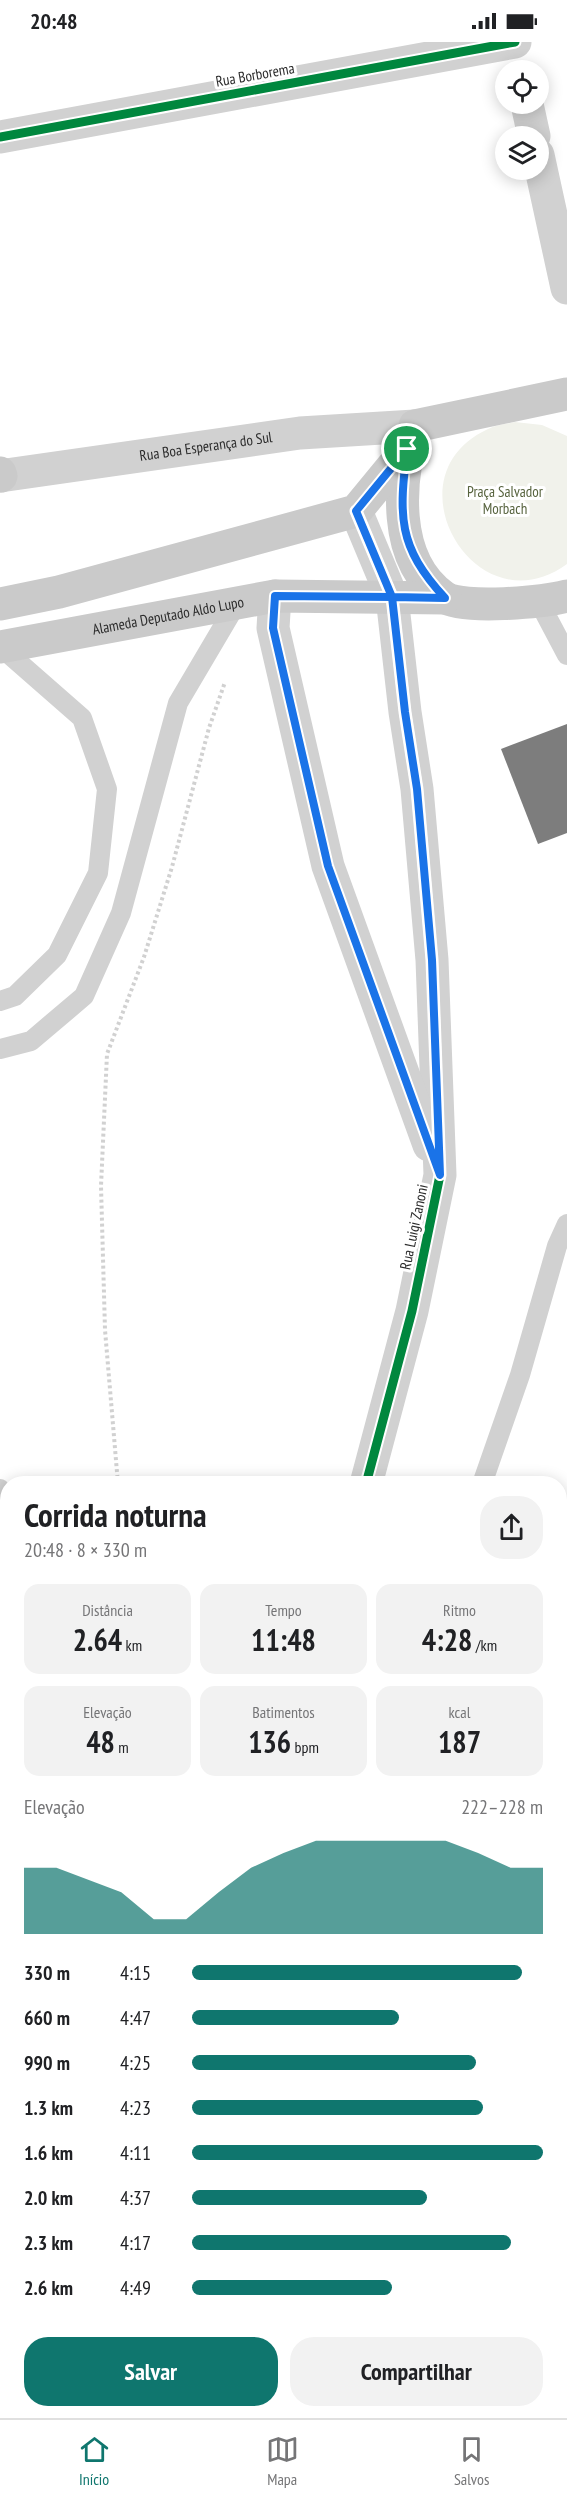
<!DOCTYPE html>
<html lang="pt">
<head>
<meta charset="utf-8">
<style>
	:root { --surface:#fff; --page:#f2f2f2; --text:#202124; --muted:#757577; --line:#e0e0e0; --accent:#0f766e }
	body { margin:0; font-family:"PT Sans Narrow",sans-serif; background:var(--page); color:var(--text); height:100vh; display:flex; flex-direction:column; font-size:22px; white-space:nowrap }
	* { box-sizing:border-box; margin:0 }
	p { font-size:20px; color:var(--muted) }
	.icon { flex:none; width:33px; height:33px; fill:none; stroke:currentColor; stroke-width:2; stroke-linecap:round; stroke-linejoin:round }
	.map { position:relative; flex:1; overflow:hidden }
	.panel { position:absolute; left:0px; top:1434px; width:567px; height:942px; display:flex; flex-direction:column; background:var(--surface); border-radius:24px 24px 0 0; box-shadow:0 3px 15px #0003 }
	.panel>* { flex:none }
	.fabs { position:absolute; left:495px; top:18px; display:grid; gap:12px }
	.fabs a { display:grid; place-items:center; width:54px; height:54px; border-radius:50%; background:var(--surface); box-shadow:0 3px 15px #0003; font-size:30px }
	.pin { position:absolute; display:grid; place-items:center; width:51px; height:51px; color:#fff; margin:-26px; border:3px solid #fff; border-radius:50%; box-shadow:0 2px 6px #0007 }
	.round { display:grid; place-items:center; flex:none; width:63px; height:63px; border-radius:24px; background:var(--page) }
	.headline { display:flex; align-items:center; justify-content:space-between; height:102px; padding:0 24px }
	h1 { font-size:33px; font-weight:600; line-height:45px }
	.metrics { display:grid; grid-template-columns:repeat(3,1fr); gap:9px; height:102px; padding:6px 24px }
	.metrics div { display:grid; align-content:center; border-radius:15px; background:var(--page); text-align:center }
	.metrics b { font-size:30px; font-weight:600 }
	.metrics small { font-size:16px; font-weight:400 }
	.metrics p { font-size:16px }
	.chart { height:168px; padding:12px 24px }
	.chart p { display:flex; justify-content:space-between }
	.chart svg { width:100%; height:108px; margin-top:6px; fill:var(--accent); opacity:.7 }
	.action { display:flex; gap:12px; margin-top:auto; padding:12px 24px }
	.action a { flex:1; height:69px; border-radius:24px; background:var(--accent); color:#fff; font-size:24px; font-weight:600; line-height:69px; text-align:center }
	.action a+a { background:var(--page); color:var(--text) }
	ul { padding:0 24px; list-style:none; font-size:20px }
	li { display:grid; grid-template-columns:96px 72px 1fr; align-items:center; height:45px }
	li i { height:15px; border-radius:8px; background:var(--accent) }
	.status { display:flex; justify-content:space-between; align-items:center; height:42px; padding:0 30px; background:var(--surface); direction:ltr }
	.status svg { height:16px; fill:currentColor }
	.dock { display:flex; justify-content:space-around; align-items:center; height:84px; border-top:2px solid var(--line); background:var(--surface); font-size:16px; color:var(--muted) }
	.dock a { display:grid; justify-items:center; gap:3px }
	.dock .active { color:var(--accent) }
	.map>svg:first-child { display:block }
	.green { fill:#f1f2eb }
	.building { fill:#7d7d7d }
	.lines { fill:none; stroke-linecap:round; stroke-linejoin:round }
	.path { stroke:#d1d1d1; stroke-width:4; stroke-dasharray:3 3; stroke-linecap:butt }
	.lane { stroke:#d1d1d1; stroke-width:20 }
	.street { stroke:#d1d1d1; stroke-width:33 }
	.secondary { stroke:#cacaca; stroke-width:33 }
	.cycleway-casing { stroke:#fff; stroke-width:13 }
	.cycleway { stroke:#00873e; stroke-width:9 }
	.route-casing { stroke:#fff; stroke-width:12 }
	.route { stroke:#1a73e8; stroke-width:8 }
	.labels { text-anchor:middle; stroke-width:6; stroke-linejoin:round; paint-order:stroke }
	.street-label { font-size:15px; fill:#2c2c2c; stroke:#fff }
	.park-label { font-size:15px; fill:#57633e; stroke:#fff }
</style>
</head>
<body>
<div class="status"><b>20:48</b><svg viewBox="0 0 49 12"><path d="M0 12V9h3v3zM5 12V6h3v6zM10 12V3h3v9zM15 12V0h3v12zM26 1h20v11H26zM47 4h2v5h-2z"/></svg></div>
<div class="map">
<svg width="567" height="2376" viewBox="0 0 567 2376">
	<rect width="100%" height="100%" fill="#fff"/>
	<path class="green" d="M515,380L542,383L567,394V522C476,589 385,434 488,387C496,383 507,382 515,380Z"/>
	<g class="building">
		<path d="M567,682V791L538,802L501,707Z"/>
		<path d="M0,1738L8,1783V1861L0,1862Z"/>
	</g>
	<g class="lines">
		<g class="path">
			<path d="M118,1442L105,1288L101,1144L107,1012L144,915L172,825L209,686L225,640"/>
			<path d="M103,2376V2368"/>
		</g>
		<g class="lane">
			<path d="M539,560L567,613"/>
			<path d="M0,959L15,954L57,913L98,831L107,747L82,676L1,605"/>
			<path d="M0,1007L31,999L84,954L121,871L178,661L237,561"/>
			<path d="M482,1442L520,1333L557,1204L567,1182"/>
			<path d="M0,1447L8,1505"/>
			<path d="M560,1934L567,1936"/>
			<path d="M0,2368L8,2354"/>
		</g>
		<g class="street">
			<path d="M527,62L534,94"/>
			<path d="M0,95L515,0"/>
			<path d="M538,113L567,246"/>
			<path id="s1" d="M0,434L300,391L415,384"/>
			<path d="M356,469L392,555L405,670L417,747L432,918L440,1133L412,1269L366,1442"/>
			<path d="M275,554L273,586L328,824L429,1103"/>
			<path d="M168,2376V2368"/>
		</g>
		<g class="secondary">
			<path d="M567,352L415,384C398,437 391,518 444,555C463,568 544,560 567,554"/>
			<path d="M0,431L1,434"/>
			<path d="M0,562L59,550L356,469L407,407"/>
			<path id="s2" d="M0,605L275,554L445,556"/>
		</g>
		<defs>
			<g id="cycleway">
				<path d="M0,95L515,0"/>
				<path d="M356,469L392,555L405,670L417,747L432,918L440,1133L412,1269L366,1442"/>
			</g>
		</defs>
		<use href="#cycleway" class="cycleway-casing"/>
		<use href="#cycleway" class="cycleway"/>
	</g>
	<g class="lines">
		<defs>
			<path id="route" d="M407,407L356,469L392,555L275,554L273,586L328,824L440,1133L432,918L417,747L405,670L392,555L445,556C397,504 399,474 407,407"/>
		</defs>
		<use href="#route" class="route-casing"/>
		<use href="#route" class="route"/>
	</g>
	<g class="labels">
		<g class="street-label">
			<text transform="translate(255 33) rotate(-10)" y="5">Rua Borborema</text>
			<text dy="5" stroke="none"><textPath href="#s1" startOffset="208">Rua Boa Esperança do Sul</textPath></text>
			<text dy="5" stroke="none"><textPath href="#s2" startOffset="171">Alameda Deputado Aldo Lupo</textPath></text>
			<text transform="translate(414 1185) rotate(-78)" y="5">Rua Luigi Zanoni</text>
		</g>
		<g class="park-label">
			<text x="505" y="455">Praça Salvador<tspan x="505" dy="17">Morbach</tspan></text>
		</g>
	</g>
</svg>
<div class="fabs">
<a><svg class="icon" aria-label="locate" viewBox="0 0 24 24"><circle cx="12" cy="12" r="6"/><path d="M12 2v4M12 18v4M2 12h4M18 12h4"/></svg></a>
<a><svg class="icon" aria-label="layers" viewBox="0 0 24 24"><path d="M12 4l9 5-9 5-9-5zM3 14l9 5 9-5"/></svg></a>
</div>
<div class="pin" style="left:407px;top:407px;background:#1e9e55"><svg class="icon" aria-label="arrive" viewBox="0 0 24 24"><path d="M6 21V4h12l-3 4 3 4H6"/></svg></div>
<section class="panel">
<div class="headline"><div><h1>Corrida noturna</h1><p>20:48 · 8 × 330 m</p></div><a class="round"><svg class="icon" aria-label="share" viewBox="0 0 24 24"><path d="M12 15V3M7 8l5-5 5 5M5 13v7h14v-7"/></svg></a></div>
<div class="metrics">
<div><p>Distância</p><b>2.64<small> km</small></b></div>
<div><p>Tempo</p><b>11:48</b></div>
<div><p>Ritmo</p><b>4:28<small> /km</small></b></div>
</div>
<div class="metrics">
<div><p>Elevação</p><b>48<small> m</small></b></div>
<div><p>Batimentos</p><b>136<small> bpm</small></b></div>
<div><p>kcal</p><b>187</b></div>
</div>
<div class="chart"><p><span>Elevação</span>222–228 m</p>
<svg viewBox="0 0 160 44" preserveAspectRatio="none"><path d="M0 44V17L10 17L20 22L30 27L40 38L50 38L60 27L70 17L80 11L90 6L100 6L110 6L120 6L130 6L140 11L150 17L160 17V44z"/></svg>
</div>
<ul>
<li><b>330 m</b>4:15<i style="width:94%"></i></li>
<li><b>660 m</b>4:47<i style="width:59%"></i></li>
<li><b>990 m</b>4:25<i style="width:81%"></i></li>
<li><b>1.3 km</b>4:23<i style="width:83%"></i></li>
<li><b>1.6 km</b>4:11<i style="width:100%"></i></li>
<li><b>2.0 km</b>4:37<i style="width:67%"></i></li>
<li><b>2.3 km</b>4:17<i style="width:91%"></i></li>
<li><b>2.6 km</b>4:49<i style="width:57%"></i></li>
</ul>
<div class="action"><a>Salvar</a><a>Compartilhar</a></div>
</section>
</div>
<nav class="dock">
<a class="active"><svg class="icon" aria-label="home" viewBox="0 0 24 24"><path d="M3 11l9-7 9 7M6 9v11h12V9"/></svg>Início</a>
<a><svg class="icon" aria-label="map" viewBox="0 0 24 24"><path d="M3 6l6-2 6 2 6-2v14l-6 2-6-2-6 2zM9 4v14M15 6v14"/></svg>Mapa</a>
<a><svg class="icon" aria-label="saved" viewBox="0 0 24 24"><path d="M7 4h10v16l-5-4-5 4z"/></svg>Salvos</a>
</nav>
</body>
</html>
